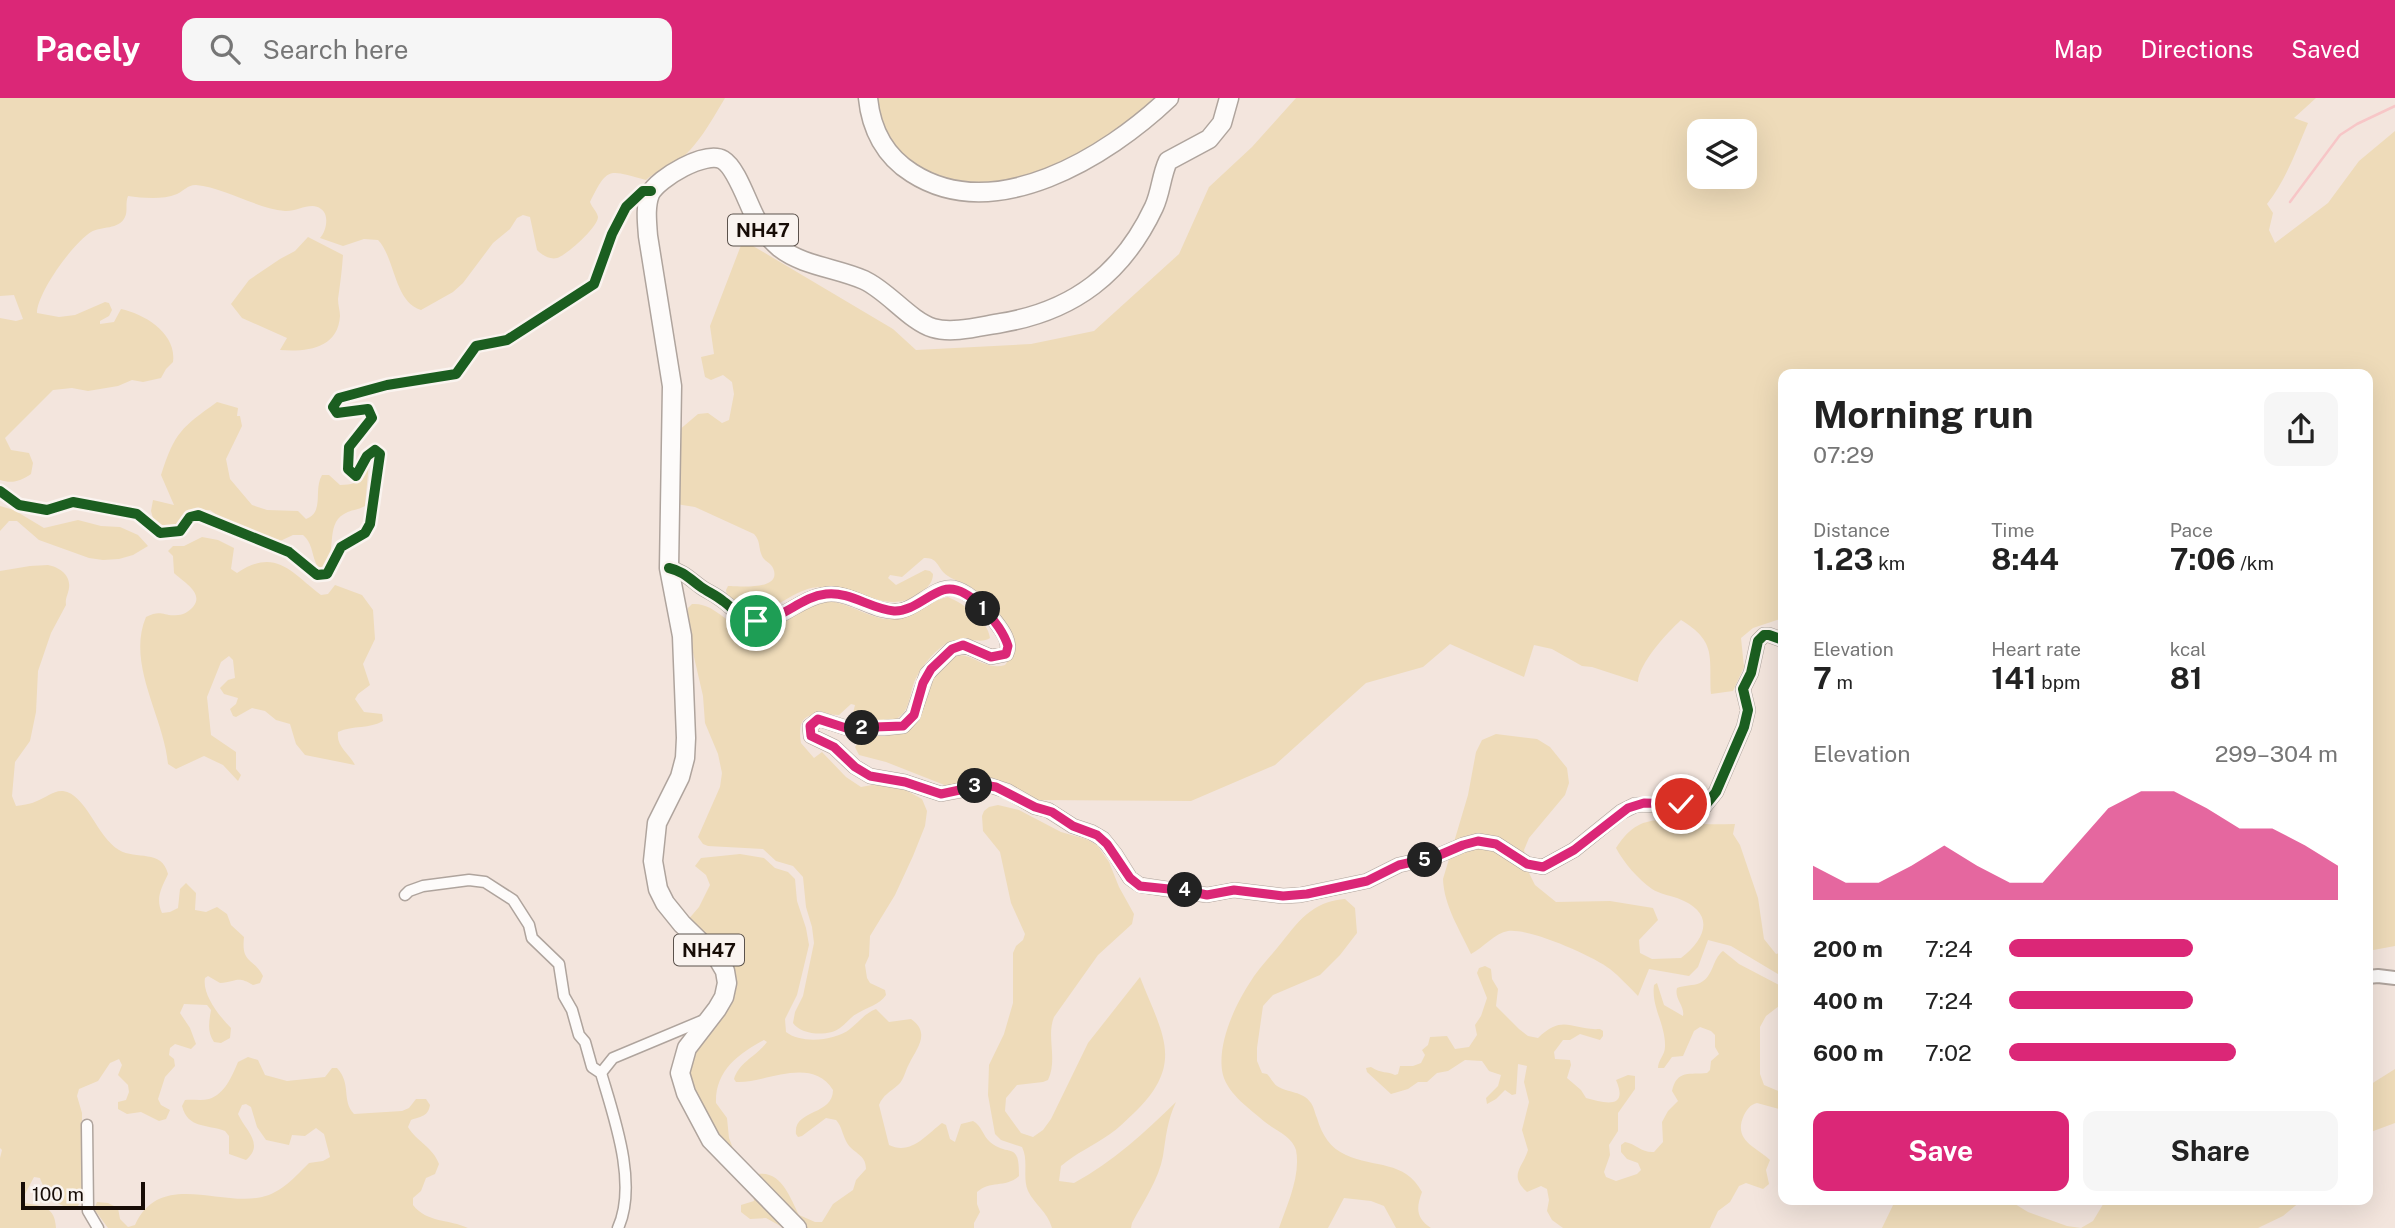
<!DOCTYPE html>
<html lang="en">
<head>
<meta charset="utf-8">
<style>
	:root { --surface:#fff; --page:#f6f6f6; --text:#222; --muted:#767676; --accent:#db2777 }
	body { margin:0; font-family:"Public Sans",sans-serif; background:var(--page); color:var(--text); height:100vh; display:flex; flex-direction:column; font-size:26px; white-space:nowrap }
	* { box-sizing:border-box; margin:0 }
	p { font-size:23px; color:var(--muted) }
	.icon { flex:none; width:38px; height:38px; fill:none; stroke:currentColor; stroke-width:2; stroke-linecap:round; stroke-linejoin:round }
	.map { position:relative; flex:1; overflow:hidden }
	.drawer { position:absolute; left:1778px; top:271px; width:595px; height:836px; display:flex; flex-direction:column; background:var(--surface); border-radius:14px; box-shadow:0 7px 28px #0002 }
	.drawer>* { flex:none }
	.fabs { position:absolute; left:1687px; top:21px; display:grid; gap:14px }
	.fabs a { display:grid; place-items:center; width:70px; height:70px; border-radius:14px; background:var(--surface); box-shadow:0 7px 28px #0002; font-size:35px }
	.scale { position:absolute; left:21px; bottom:18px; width:124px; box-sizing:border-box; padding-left:7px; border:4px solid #170c06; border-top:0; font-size:19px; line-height:24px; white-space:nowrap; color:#170c06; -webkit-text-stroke:5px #faf4f0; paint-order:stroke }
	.pin { position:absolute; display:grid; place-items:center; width:60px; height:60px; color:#fff; margin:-30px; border:4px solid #fff; border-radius:50%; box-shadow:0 2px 7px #0007 }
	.km { position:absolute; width:35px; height:35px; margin:-18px; border-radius:50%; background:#222; color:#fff; font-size:19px; line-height:35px; text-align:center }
	.round { display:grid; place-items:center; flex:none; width:74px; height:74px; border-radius:14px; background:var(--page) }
	.summary { display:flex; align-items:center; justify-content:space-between; height:119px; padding:0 35px }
	h1 { font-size:38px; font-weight:700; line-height:52px }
	.stats { display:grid; grid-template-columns:repeat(3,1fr); gap:10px; height:119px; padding:7px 35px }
	.stats div { display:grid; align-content:center }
	.stats b { font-size:30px; font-weight:700 }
	.stats small { font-size:19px; font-weight:400 }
	.stats p { font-size:19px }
	.chart { height:196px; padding:14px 35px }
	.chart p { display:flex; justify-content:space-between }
	.chart svg { width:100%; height:126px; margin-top:7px; fill:var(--accent); opacity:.7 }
	.button { display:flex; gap:14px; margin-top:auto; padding:14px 35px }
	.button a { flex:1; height:80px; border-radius:14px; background:var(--accent); color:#fff; font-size:28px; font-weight:700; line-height:80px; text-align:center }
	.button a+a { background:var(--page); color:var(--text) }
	ul { padding:0 35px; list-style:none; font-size:23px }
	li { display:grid; grid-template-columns:112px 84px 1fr; align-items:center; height:52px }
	li i { height:18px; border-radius:9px; background:var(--accent) }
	header { display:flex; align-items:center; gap:42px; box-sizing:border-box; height:98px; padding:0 35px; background:var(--accent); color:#fff }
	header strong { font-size:33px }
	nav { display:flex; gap:38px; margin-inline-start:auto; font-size:24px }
	.search { width:490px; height:63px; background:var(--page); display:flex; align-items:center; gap:18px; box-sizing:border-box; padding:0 24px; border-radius:14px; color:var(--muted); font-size:26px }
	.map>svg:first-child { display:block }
	.green { fill:#eedbb9; fill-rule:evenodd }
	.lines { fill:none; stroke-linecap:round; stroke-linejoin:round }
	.stream { stroke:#f7c6c7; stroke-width:2.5 }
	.street-casing { stroke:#afa49d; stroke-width:13 }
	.secondary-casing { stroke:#afa49d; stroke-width:16 }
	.highway-casing { stroke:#afa49d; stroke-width:21 }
	.street { stroke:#fdfbfa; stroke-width:10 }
	.secondary { stroke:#fdfbfa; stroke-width:12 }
	.highway { stroke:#fdfbfa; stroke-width:18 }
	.cycleway-casing { stroke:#faf4f0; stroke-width:15 }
	.cycleway { stroke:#1b5e20; stroke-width:10 }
	.route-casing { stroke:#fff; stroke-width:14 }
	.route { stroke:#db2777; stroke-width:9 }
	.labels { text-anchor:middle; stroke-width:7; stroke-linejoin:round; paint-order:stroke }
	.shield { fill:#faf4f0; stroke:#5b524c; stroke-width:2 }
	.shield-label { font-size:19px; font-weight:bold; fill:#170c06 }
</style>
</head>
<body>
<header>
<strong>Pacely</strong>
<div class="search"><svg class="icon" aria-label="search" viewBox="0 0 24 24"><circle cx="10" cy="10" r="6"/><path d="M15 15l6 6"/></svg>Search here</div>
<nav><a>Map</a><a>Directions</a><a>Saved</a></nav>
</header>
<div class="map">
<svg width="2395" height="1130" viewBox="0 0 2395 1130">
	<rect width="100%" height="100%" fill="#f3e5dd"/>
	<g class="green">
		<path d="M0,0H725C710,25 699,47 675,66C666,74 655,73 646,82C608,72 608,68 590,104C592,110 597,113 598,119C598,129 567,157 557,160C550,162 542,157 537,152L530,119L523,117L517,120L510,131L493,145L463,185L453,194L421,212C394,204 395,159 378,142L364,141L343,148L320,140C326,134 330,117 321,111C311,103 297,114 285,113C255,110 223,89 196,87C187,87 184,93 177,96C162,102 143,100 128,98C125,105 128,113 125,119C119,132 101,128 91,134C73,145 37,195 37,215L59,219L75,217L105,204L109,205L112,212L109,218L100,223V226L114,224L121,211C145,216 177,236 173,264L166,271L161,280L143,284L132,282L118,288L88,293L72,290L53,292L5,340L11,352L29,355L33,365L31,376C21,383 12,386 0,382V220L16,223L23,221L14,197L0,198Z"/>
		<path d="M877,0H1168L1080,67L1011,92L913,77L878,27Z"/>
		<path d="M1296,0H2316L2294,20L2308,25C2296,53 2286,82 2267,106L2273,115L2269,132L2275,145L2328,105L2359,63L2395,33V848L2368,853V276H1783V520L1753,530L1741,540L1744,569L1733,593L1711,596C1709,558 1717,544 1681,522C1667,535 1639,565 1638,584L1592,569L1582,568L1552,551L1534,547L1524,579L1450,546L1423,569L1366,585L1275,667L1191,703L1033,702L994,680H981L947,688L886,664L859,657L855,649C865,632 897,641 913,629C923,611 937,546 969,559C981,564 992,571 1005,567L1010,560C1001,533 996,508 972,490C965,484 955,483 948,478C937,471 939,459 924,460L902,479L890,477L888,480L896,487L925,472L930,473L933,476C933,484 928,489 922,494C889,519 859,489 823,489C784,488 772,533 727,498L726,492L728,488C739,488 783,493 773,470C771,465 764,463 762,458C758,449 761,444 754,436L695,409L676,406L678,333L698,316L708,315L722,325L729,322L734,296L732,284L723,277L711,282L705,279L701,259L714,256L710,228L743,142L893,231L916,252L1031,246L1094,233L1179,156L1209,89L1252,49ZM1699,33H1745V79H1699Z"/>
		<path d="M308,139L343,157C342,172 340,187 338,201C338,207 340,213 340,218C338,251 306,254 280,252L287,240L242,220L231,206L249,182L280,161L295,153Z"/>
		<path d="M217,304L238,310L237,318H240L242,328L226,361L230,381L252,407L267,412L298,413L306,421C325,414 313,392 322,377H329L340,387C365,386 358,380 369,364L365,408C358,412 350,412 344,416C324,427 339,458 321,472C311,464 315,447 303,437H293L276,445L227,424L210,412H199L189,416L176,429L166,433L154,424L151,413L153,402L174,407L161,377C175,334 181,330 217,304Z"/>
		<path d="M0,408L14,412L44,430L78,422L101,428L120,429L138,437L148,448L133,457L119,461L103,462L89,460L39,442L17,423H9L0,433Z"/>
		<path d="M202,439L218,442L234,450L231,471L237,475C276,449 291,474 321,497L328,496L335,487L362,497L373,512L375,541L363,566L370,587L358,596L355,601L364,614L382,616L383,623C370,631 353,627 338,634C336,649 349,655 355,667L305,657L296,646L290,626L276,622L265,613L252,610L236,619L233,618L230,611L236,606L238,600L224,596L220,590L228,582L235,580L233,562L229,558L221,564L207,599L211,637L236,654V671L241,677L238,683L223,667L204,658L176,671L168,666C164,619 126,566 146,519C162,511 163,519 178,517C184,517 189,513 193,509C205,495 182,483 174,475L173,458L168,453L173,448H184Z"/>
		<path d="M48,467C59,469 71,477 69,490C68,497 65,500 66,507L51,535L38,573L36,614L30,643L15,664L12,698L16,708C23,707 31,706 37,703C45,700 54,692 63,693C86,696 97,739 119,752C136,762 162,751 168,776C162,789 155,800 162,815L170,814L178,810L180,791L186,785L196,795L195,812L206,814L217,809L227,816L231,827L244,839C241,866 253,859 263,878L260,885L253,887C237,877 236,884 220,885L208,878L205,880C202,896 219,918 231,930L230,940L221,945L214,944C207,934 209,924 211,912L207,907L184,906L180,915L190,930L196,946L191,951L175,946L170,950L169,957L174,961L175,968L165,979L158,1001L161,1007L170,1012L166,1021L159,1023L141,1014L127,1016L118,1011V1004L126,1002L129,994L128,987L118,977L122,967L119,961L110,965L98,983L79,991L77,998L82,1015V1058L87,1095L77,1109C58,1112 46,1097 40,1080L34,1079L24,1098V1105C42,1108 55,1108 56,1130H0V1060L2,1052L0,1050V473L30,468Z"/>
		<path d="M948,499C964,506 988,522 990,540C979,548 962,534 944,547C933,555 922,568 916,580C911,590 911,601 906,611C895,631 869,624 853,615L855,607L851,606L839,617C814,617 796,611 801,645L814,660L822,654L846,679L861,689L872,687L898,688L922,701L927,713L925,728L913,758L895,797L870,838L869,858L865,867L867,880L870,885L885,892L886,897C879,907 868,909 858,915C850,919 847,925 840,930C828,939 801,937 793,925L795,914L803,898L814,845L812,829L806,809L803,779L793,768L776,763L763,751L708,748L703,746L698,739L720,689L722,675L718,656L705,625L703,598L688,533V510L692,506C717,504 729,532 754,534C779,535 798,508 821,504C843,499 871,524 894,521C913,519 929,502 948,499Z"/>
		<path d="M1496,636L1537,641L1550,649L1567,670L1569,685L1565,697L1529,740L1524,752L1529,775L1535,787L1556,804L1610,803L1653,810L1658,822L1639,842L1640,855L1652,861L1681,860C1708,839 1715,814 1677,800C1668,797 1660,796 1652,791C1638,781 1624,765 1616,750C1639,715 1658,722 1695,725C1708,727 1721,726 1735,726L1733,736L1740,747L1758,800L1764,841L1776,856L1783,854V879L1731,848L1708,842L1698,869L1689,878L1649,871L1638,898C1629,889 1620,879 1610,871C1593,858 1530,830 1508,833C1495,835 1483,850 1471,856C1460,832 1444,808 1443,781L1468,697L1476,654L1482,642Z"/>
		<path d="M998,707L1019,712L1061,734L1086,741L1097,747L1109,764L1119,789L1134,816L1132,826L1098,857L1054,919C1046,939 1058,961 1048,982L1043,984L1017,987L1006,1000L1005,1013L1021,1035L1033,1039L1043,1032L1051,1021L1088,945L1140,879C1162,936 1186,965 1134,1015C1126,1022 1119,1030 1110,1036C1093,1048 1076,1055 1061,1068L1059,1083L1074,1085C1113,1064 1144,1035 1176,1004C1167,1023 1166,1039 1163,1058C1159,1081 1143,1104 1132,1125L1131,1130H1052C1047,1113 1035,1107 1028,1093C1022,1079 1029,1063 1022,1049L1001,1042L995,1036L988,997L989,967L1004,936L1013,905V855L1016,848L1023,842L1025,836L1011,805L1000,754L983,733L982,718L984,713L989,709Z"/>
		<path d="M740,756L764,760L775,770L788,774L795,781L797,803L806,830L809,847L797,897L785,921L786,934C801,946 835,943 850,931C859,924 865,915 876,911L889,924L911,921C931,935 917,950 909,966C905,973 904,982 898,987C890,994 883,997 879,1007L889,1047C911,1058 927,1036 942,1025L946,1027L950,1041L955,1044L961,1026L973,1023C982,1028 983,1038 990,1044C1010,1060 1019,1042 1019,1078C1006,1090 990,1082 977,1094V1106L980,1114L974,1125V1130H784L766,1120L750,1121L741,1114V1107L754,1103C753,1093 752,1084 758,1076C782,1073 790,1100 799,1117L815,1124H822L833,1106L853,1092L856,1082L866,1071C866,1055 852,1056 846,1043C842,1035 842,1029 836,1022L826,1020L802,1038L798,1039L796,1036C793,1011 833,1018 833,992C811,957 764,986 736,984L734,981C739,964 757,958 767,944L764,942C738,956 715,973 716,1005L727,1020L729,1040L734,1053L713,1040L683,965L729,890L687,823L699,809L710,787L706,777L695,768L701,760Z"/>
		<path d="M1345,801L1355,810L1357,835L1340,857L1320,877L1273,897L1263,908L1257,950V963L1262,975L1267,976C1270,979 1274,986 1277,988C1288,995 1303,993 1311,1005C1314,1009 1315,1016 1317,1020C1322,1037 1330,1050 1346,1057C1374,1070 1405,1062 1422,1094C1416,1110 1416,1120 1431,1130H1396L1384,1108L1371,1103L1344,1100L1328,1130H1279C1287,1107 1301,1078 1296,1052C1292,1038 1276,1033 1265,1024C1251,1012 1228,996 1223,977C1216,949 1234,909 1249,886C1258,871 1271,858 1282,844C1291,833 1299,821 1311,813C1322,805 1332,802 1345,801Z"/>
		<path d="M1723,853L1739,866L1783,889V905L1766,918L1760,929V976L1764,987L1783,995V1012L1757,1005C1750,1007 1748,1010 1744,1017C1732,1043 1757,1049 1770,1062L1766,1072L1769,1086L1763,1091L1746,1085L1739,1088L1730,1104L1718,1113L1710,1130H1563L1552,1122L1547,1113L1549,1102L1547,1091L1541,1088L1527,1094C1508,1077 1523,1069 1528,1052L1522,1032L1529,1004L1524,984L1527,968L1518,966L1516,996L1512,997L1505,992L1496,1001L1487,1006L1486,1000L1498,988L1501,977L1489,973L1482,963L1465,962L1448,973L1437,975L1427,984H1418L1408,991L1391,996L1367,974L1366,970L1371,969C1382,976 1387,973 1395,977L1398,976L1400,968H1413L1421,965L1425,957L1422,952L1428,947L1430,939L1447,938L1455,951L1469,949L1477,937L1475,927L1481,918L1487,900L1477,875L1479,870L1485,868L1491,871L1492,881L1498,891L1496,908L1519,931L1528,938L1538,940C1564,915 1572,933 1600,931L1603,933V938L1600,942L1580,936L1570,942H1563L1554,954L1555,961L1570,962L1571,967L1567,980L1581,992L1586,1000C1604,1005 1629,1012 1616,982L1628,977L1635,978V991L1618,1015V1033L1609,1047L1610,1057L1604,1074L1606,1079L1616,1083L1637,1076L1641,1072L1638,1065L1627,1061L1621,1054V1047L1625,1044C1636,1046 1642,1055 1654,1054L1663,1044L1662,1024L1668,1013L1678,1003L1672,993C1677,971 1690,977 1707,975L1710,972L1711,963L1719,956L1715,949V937L1711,933L1700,929L1694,933L1683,958L1672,959L1664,970H1658C1658,962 1665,957 1665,949C1666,927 1651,909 1654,887L1657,885L1664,907L1683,918C1685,908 1674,901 1677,890C1684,887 1693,888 1700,885C1714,878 1712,861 1723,853Z"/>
		<path d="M248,959L258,962L265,977L287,983L325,979L332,970H337C352,986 341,1002 354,1016L402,1013L409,1010L416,1001H426L430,1007C428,1019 421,1018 411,1022L408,1029C417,1044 433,1049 439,1066L435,1076L426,1080L421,1093L413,1100V1107C427,1125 449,1121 468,1130H108L94,1111L97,1104L108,1105L118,1110L120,1121L128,1129L135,1127C160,1072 220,1109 262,1099C281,1095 296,1078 309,1065L323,1063L330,1059L324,1036L316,1030L305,1038L292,1037L289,1047L266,1042L257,1029L251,1009L246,1006L242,1007L238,1016C245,1032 265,1046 246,1062L229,1056V1038L225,1033C207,1026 188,1031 182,1008L185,1002C193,1001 201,1003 209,1001C225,996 232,978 238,964Z"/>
		<path d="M2395,971V1025L2368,1035V988Z"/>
		<path d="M1895,1103H2010L2028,1114L2067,1128L2081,1130L2093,1123L2105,1103H2301L2283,1118L2258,1130H1882Z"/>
	</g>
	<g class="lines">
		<path class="stream" d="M2290,104L2340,37L2357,26L2395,8"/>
		<defs>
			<g id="street">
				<path d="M0,393L19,407L47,412L73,404L137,416L160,435L180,433L190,419L198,417L289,454L317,477L327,476L341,449L365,435L370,426L380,356L375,352L367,358L356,378L348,371L349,349L372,320L368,311L337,315L333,309L339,300L387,287L456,276L476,248L507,242L594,186L612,136L626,109L643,93H651"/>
				<path d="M405,797L409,793L423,788L469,782L485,784L513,802L529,827L532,840L559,866L564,898L572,912L579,937L585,944L592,969L601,975C614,1019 638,1086 618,1130"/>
				<path d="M601,975L613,960L704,922"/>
				<path d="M87,1027L88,1113L98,1130"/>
			</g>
			<g id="secondary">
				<path d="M669,470C683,473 690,481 701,489C708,494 716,497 723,503C733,510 741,521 754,522C780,526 798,501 823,497C850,491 874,517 900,513C918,510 935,487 954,490C969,493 986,512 995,523C1002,532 1012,545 1006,556L991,559L966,548L952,551L927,576L913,617L903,628L884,630H847L819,621L810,628L811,638L834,649L855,669L870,678L905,684L941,696L989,687L1007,693L1035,709L1048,712L1073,728L1091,734L1103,741L1115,756L1130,780L1140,787L1207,797L1234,792L1283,798L1300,797L1367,783L1399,767L1435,759L1463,747L1478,743L1496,746L1527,766L1543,769L1574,752L1621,714L1635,707L1681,706L1696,711L1704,709L1716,694L1744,629L1748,612L1743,591L1751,575L1758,543L1764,537H1769L1783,542"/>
				<path d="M2368,879L2378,878L2395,880"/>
			</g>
			<g id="highway">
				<path d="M868,0C871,31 885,58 912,75C995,128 1107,59 1169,0"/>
				<path d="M797,1130L711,1042L686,995L680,975L687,950L717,911L724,899L727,885L725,873L718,861L682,826L665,805L658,791L653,763L657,725L680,679L685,660L686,640L682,538L669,470L672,288L648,138C647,124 645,109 650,96C658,80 706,52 723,62C738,71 749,111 759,126C764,135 772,143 780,150C803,168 837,170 864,182C888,193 910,223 933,230C953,236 981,228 1001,225C1074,213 1123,175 1154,109C1161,94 1161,78 1168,63L1209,41L1222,25L1229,0"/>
			</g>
		</defs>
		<use href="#street" class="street-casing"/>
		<use href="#secondary" class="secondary-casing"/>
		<use href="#highway" class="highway-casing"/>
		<use href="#street" class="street"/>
		<use href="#secondary" class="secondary"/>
		<use href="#highway" class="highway"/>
		<defs>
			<g id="cycleway">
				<path d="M0,393L19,407L47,412L73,404L137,416L160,435L180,433L190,419L198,417L289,454L317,477L327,476L341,449L365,435L370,426L380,356L375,352L367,358L356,378L348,371L349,349L372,320L368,311L337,315L333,309L339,300L387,287L456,276L476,248L507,242L594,186L612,136L626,109L643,93H651"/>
				<path d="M669,470C683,473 690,481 701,489C708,494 716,497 723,503C733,510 741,521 754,522C780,526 798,501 823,497C850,491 874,517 900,513C918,510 935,487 954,490C969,493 986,512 995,523C1002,532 1012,545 1006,556L991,559L966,548L952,551L927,576L913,617L903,628L884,630H847L819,621L810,628L811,638L834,649L855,669L870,678L905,684L941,696L989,687L1007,693L1035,709L1048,712L1073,728L1091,734L1103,741L1115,756L1130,780L1140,787L1207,797L1234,792L1283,798L1300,797L1367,783L1399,767L1435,759L1463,747L1478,743L1496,746L1527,766L1543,769L1574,752L1621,714L1635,707L1681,706L1696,711L1704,709L1716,694L1744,629L1748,612L1743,591L1751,575L1758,543L1764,537H1769L1783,542"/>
			</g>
		</defs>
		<use href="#cycleway" class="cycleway-casing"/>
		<use href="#cycleway" class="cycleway"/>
	</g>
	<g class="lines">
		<defs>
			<path id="route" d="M756,523C783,522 800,499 826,496C849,493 871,511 894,513C912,514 927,497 943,492C967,484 1002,527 1008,548L1006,556L991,559L963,547L952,551L931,571L923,585L914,617L903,628L846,630L818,621L810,628L811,638L834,649L855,669L870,678L905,684L941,696L983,687L996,689L1035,709L1052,714L1073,728L1097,737L1107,746L1130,780L1140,788L1188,793L1207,797L1234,792L1283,798L1307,796L1367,783L1399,767L1435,759L1463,747L1478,743L1496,746L1527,766L1543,769L1574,752L1628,710L1644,705L1681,706"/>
		</defs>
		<use href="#route" class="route-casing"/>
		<use href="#route" class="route"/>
	</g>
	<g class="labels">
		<g class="shield">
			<rect x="728" y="116.5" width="70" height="31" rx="5"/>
			<rect x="674" y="836.5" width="70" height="31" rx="5"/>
		</g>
		<g class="shield-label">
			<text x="763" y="139">NH47</text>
			<text x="709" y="859">NH47</text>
		</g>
	</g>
</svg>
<div class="fabs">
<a><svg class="icon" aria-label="layers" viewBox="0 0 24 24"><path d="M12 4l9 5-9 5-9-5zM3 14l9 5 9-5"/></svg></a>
</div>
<div class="scale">100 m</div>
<div class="pin" style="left:756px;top:523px;background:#1e9e55"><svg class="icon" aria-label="arrive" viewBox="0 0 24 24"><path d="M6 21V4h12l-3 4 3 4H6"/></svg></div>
<div class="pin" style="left:1681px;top:706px;background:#d93025"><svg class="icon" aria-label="check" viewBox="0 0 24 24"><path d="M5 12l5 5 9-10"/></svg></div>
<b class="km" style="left:983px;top:511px">1</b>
<b class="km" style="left:862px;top:630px">2</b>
<b class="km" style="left:975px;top:688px">3</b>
<b class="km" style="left:1185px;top:792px">4</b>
<b class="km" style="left:1425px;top:762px">5</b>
<section class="drawer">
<div class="summary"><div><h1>Morning run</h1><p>07:29</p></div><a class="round"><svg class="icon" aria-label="share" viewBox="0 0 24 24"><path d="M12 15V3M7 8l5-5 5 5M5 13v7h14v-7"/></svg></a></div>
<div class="stats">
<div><p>Distance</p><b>1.23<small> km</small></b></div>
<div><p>Time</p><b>8:44</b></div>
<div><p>Pace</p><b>7:06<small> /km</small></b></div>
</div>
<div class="stats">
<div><p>Elevation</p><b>7<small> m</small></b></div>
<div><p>Heart rate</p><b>141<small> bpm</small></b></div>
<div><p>kcal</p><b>81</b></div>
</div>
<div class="chart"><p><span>Elevation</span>299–304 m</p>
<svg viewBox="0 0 160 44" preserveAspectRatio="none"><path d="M0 44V32L10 38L20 38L30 32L40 25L50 32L60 38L70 38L80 25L90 12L100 6L110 6L120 12L130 19L140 19L150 25L160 32V44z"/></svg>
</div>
<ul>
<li><b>200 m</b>7:24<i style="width:56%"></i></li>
<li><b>400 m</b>7:24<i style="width:56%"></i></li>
<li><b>600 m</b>7:02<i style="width:69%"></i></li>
</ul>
<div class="button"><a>Save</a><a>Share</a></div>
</section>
</div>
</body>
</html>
